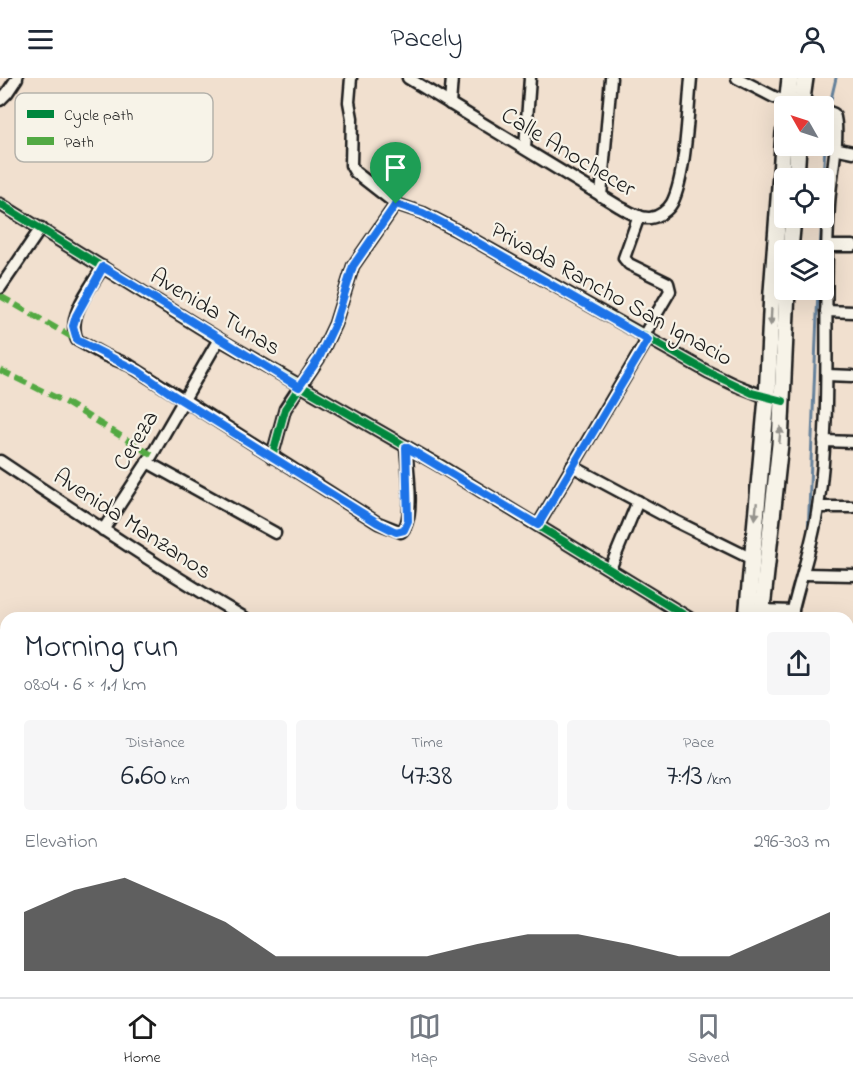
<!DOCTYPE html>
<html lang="en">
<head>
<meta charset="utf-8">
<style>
	:root { --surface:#fff; --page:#f6f6f7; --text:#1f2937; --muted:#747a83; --line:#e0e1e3; --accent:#1c1c1c }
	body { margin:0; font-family:"Indie Flower",sans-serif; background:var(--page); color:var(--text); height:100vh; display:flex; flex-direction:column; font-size:22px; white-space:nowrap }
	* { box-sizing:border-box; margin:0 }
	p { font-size:20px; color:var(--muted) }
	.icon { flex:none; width:33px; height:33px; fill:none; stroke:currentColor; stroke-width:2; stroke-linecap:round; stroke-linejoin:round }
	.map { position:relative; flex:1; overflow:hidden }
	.panel { position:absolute; left:0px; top:534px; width:854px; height:386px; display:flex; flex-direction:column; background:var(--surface); border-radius:18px 18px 0 0; box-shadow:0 6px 24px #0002 }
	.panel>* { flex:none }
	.needle { width:39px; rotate:309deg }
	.controls { position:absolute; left:774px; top:18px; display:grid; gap:12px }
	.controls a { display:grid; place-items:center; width:60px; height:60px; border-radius:6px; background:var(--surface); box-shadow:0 6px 24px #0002; font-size:30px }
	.pin { position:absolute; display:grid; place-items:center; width:51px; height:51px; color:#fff; margin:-62px -26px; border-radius:50% 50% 50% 0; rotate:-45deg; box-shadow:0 0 6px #0007 }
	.pin .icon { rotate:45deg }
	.round { display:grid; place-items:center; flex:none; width:63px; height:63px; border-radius:6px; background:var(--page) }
	.head { display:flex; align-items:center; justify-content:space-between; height:102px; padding:0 24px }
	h1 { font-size:33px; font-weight:600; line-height:45px }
	.metrics { display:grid; grid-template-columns:repeat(3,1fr); gap:9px; height:102px; padding:6px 24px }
	.metrics div { display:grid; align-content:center; border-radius:6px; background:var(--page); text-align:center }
	.metrics b { font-size:30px; font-weight:600 }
	.metrics small { font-size:16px; font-weight:400 }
	.metrics p { font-size:16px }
	.chart { height:168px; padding:12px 24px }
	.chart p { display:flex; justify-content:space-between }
	.chart svg { width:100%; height:108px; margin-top:6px; fill:var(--accent); opacity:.7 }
	header { display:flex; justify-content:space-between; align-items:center; height:78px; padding:0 24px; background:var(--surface); font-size:27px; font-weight:600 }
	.tabs { display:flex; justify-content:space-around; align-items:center; height:84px; border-top:2px solid var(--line); background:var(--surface); font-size:16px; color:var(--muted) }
	.tabs a { display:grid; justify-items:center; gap:3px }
	.tabs .current { color:var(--accent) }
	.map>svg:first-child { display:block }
	.built { fill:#edd3be }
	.green { fill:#d2e396; stroke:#778059; stroke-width:1.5 }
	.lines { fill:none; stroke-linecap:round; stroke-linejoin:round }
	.stream { stroke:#65819b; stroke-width:3 }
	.street-casing { stroke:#1c1c1c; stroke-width:15 }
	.secondary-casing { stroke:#1c1c1c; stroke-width:20 }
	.street { stroke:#f7f3e8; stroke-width:10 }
	.secondary { stroke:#f7f3e8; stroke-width:15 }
	.quiet { stroke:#52a943; stroke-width:6; stroke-dasharray:12 6; stroke-linecap:butt }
	.cycleway-casing { stroke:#f7f3e8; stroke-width:11 }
	.cycleway { stroke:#00873e; stroke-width:8 }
	.oneway { fill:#94928c }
	.route-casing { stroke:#fff; stroke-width:12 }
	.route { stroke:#1a73e8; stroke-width:8 }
	.labels { text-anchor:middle; stroke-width:4.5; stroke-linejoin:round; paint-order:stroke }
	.street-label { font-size:24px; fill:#1c1c1c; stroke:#f7f3e8 }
	.key { fill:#f7f3e8; stroke:#b5b2ab; stroke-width:1.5 }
	.key-label { font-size:16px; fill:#1c1c1c }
</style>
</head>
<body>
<header><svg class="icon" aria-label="menu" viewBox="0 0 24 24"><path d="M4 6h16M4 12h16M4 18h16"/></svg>Pacely<svg class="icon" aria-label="person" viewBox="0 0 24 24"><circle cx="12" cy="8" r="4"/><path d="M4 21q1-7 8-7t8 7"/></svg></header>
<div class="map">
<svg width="853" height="919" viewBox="0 0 853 919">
	<rect width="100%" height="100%" fill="#f1e0cf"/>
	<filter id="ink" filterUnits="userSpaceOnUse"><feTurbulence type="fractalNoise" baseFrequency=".0167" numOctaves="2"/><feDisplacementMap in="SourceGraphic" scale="12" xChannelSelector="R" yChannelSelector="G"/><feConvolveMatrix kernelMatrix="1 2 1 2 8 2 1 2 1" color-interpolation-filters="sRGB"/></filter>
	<g filter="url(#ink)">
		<path class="built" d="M716,914H734L778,919H714Z"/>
		<path class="green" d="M848,643H853V736L848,735Z"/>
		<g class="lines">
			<g class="stream">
				<path d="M829,30L836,0"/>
				<path d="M823,100L827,37"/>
				<path d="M820,172L822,140"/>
				<path d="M808,457L818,212"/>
				<path d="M701,919L702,914"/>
			</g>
			<defs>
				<g id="street">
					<path d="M351,0L349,24L352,40L351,87L355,94L396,126"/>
					<path d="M408,0L620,129C629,134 640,141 650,140C659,139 668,132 672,125C686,98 688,31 691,0"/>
					<path d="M737,0L774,19L793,26"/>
					<path d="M0,22L7,15L17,0"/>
					<path d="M450,26L452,0"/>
					<path d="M525,70L530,0"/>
					<path d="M834,70L853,74"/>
					<path d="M601,118L611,0"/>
					<path d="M0,126L219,261L440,388L689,540"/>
					<path d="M639,138L624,180L629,186L668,205L670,213L643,259"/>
					<path d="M827,168H853"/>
					<path d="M103,189C91,209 66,238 77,262L104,277L129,287L378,445L401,454C416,442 407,388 406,369"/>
					<path d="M0,210L41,150"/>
					<path d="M826,233L853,234"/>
					<path d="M827,297L853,298"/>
					<path d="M824,363L853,364"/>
					<path d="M272,379L285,331L319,280L335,246L353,188L396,126L423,135L454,151L708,294L735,307L771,321"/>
					<path d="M0,383C81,437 161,491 245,540"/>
					<path d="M147,384L275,455"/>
					<path d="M572,388L669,440L752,481"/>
					<path d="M818,429H853"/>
					<path d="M538,447L647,262"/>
					<path d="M103,452L152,377L219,261"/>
					<path d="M610,491L638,423"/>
					<path d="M804,496L853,497"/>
					<path d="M762,532L793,533"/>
					<path d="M791,540C799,503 813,467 818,429C833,329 822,227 829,127C830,103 841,56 834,36L824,32"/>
					<path d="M0,704L6,694"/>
					<path d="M0,732L6,736"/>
					<path d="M0,815L6,805"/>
					<path d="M0,845L6,848"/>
					<path d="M115,914L126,919"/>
					<path d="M162,914L164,919"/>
					<path d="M525,914L536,919"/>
					<path d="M775,914L800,919"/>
					<path d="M148,919L152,914"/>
					<path d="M220,919L224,914"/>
					<path d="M712,919L714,914"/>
				</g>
				<g id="secondary">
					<path d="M787,28L790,0"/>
					<path d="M801,28L805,0"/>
					<path d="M796,100L798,68"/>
					<path d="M790,172L793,140"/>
					<path d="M747,540L767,320L772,214L784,55"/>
					<path d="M761,540L780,366L787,212"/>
					<path d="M652,919L653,914"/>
					<path d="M670,919L672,914"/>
				</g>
			</defs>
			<use href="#street" class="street-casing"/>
			<use href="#secondary" class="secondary-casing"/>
			<use href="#street" class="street"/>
			<use href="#secondary" class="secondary"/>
			<g class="quiet">
				<path d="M0,218L77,262"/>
				<path d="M0,292L63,323L152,377"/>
				<path d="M0,704L6,694"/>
				<path d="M0,732L6,736"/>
				<path d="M0,815L6,805"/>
				<path d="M0,845L6,848"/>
				<path d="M115,914L126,919"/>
			</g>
			<defs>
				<g id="cycleway">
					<path d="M0,126L219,261L440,388L689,540"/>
					<path d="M272,379L285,331L319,280L335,246L353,188L396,126L423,135L454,151L708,294L752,315L783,323"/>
				</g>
			</defs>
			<use href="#cycleway" class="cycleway-casing"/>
			<use href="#cycleway" class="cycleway"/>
		</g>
		<defs><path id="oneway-solid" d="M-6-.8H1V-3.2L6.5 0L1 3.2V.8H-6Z" transform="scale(1.5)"/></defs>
		<g class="oneway">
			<use href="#oneway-solid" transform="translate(771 239) rotate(93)"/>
			<use href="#oneway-solid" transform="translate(780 357) rotate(-85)"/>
			<use href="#oneway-solid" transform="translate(756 433) rotate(95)"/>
		</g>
	</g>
	<g class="lines" filter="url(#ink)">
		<defs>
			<path id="route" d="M396,126L423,135L454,151L648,262L538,447L406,369L408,443L404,452L396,454L378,445L170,315L138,293L77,262L73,248L76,238L103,189L299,309L319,280L335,246L353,188Z"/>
		</defs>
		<use href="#route" class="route-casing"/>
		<use href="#route" class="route"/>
	</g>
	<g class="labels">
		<g class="street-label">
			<text transform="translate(569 73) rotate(31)" y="8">Calle Anochecer</text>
			<text transform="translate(612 215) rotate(29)" y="8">Privada Rancho San Ignacio</text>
			<text transform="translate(216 233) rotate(31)" y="8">Avenida Tunas</text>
			<text transform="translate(135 362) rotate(-59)" y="8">Cereza</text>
			<text transform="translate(133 445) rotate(33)" y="8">Avenida Manzanos</text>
		</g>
	</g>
	<rect x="15" y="15" width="198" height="69" rx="9" class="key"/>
	<rect x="27" y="32" width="27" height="8" fill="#00873e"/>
	<rect x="27" y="59" width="27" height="8" fill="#52a943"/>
	<g class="key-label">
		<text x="64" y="42">Cycle path</text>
		<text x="64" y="69">Path</text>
	</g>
</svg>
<div class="controls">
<a><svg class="needle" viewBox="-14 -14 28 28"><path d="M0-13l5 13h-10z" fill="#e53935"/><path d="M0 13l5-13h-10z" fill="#747a83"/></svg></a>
<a><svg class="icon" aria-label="locate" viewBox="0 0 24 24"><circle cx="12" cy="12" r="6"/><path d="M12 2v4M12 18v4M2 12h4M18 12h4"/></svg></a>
<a><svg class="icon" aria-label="layers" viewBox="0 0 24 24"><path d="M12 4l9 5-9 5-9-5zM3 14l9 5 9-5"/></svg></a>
</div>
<div class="pin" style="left:396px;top:126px;background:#1e9e55"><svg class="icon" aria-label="arrive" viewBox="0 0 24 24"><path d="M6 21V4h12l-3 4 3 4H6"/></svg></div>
<section class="panel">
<div class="head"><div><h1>Morning run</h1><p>08:04 · 6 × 1.1 km</p></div><a class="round"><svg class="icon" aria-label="share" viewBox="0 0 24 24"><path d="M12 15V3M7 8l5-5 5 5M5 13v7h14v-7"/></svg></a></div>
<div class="metrics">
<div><p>Distance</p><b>6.60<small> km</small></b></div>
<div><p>Time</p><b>47:38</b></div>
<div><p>Pace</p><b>7:13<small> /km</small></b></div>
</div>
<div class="chart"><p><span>Elevation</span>296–303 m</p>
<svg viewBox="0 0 160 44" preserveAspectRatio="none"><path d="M0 44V20L10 11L20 6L30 15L40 24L50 38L60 38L70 38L80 38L90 33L100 29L110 29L120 33L130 38L140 38L150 29L160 20V44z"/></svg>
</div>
</section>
</div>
<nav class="tabs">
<a class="current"><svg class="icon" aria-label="home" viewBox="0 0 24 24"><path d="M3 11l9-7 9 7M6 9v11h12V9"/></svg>Home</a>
<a><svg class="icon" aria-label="map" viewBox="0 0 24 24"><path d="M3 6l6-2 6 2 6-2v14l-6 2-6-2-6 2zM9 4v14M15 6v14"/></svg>Map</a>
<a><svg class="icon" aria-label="saved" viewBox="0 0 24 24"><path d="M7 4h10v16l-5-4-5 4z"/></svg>Saved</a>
</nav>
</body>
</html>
